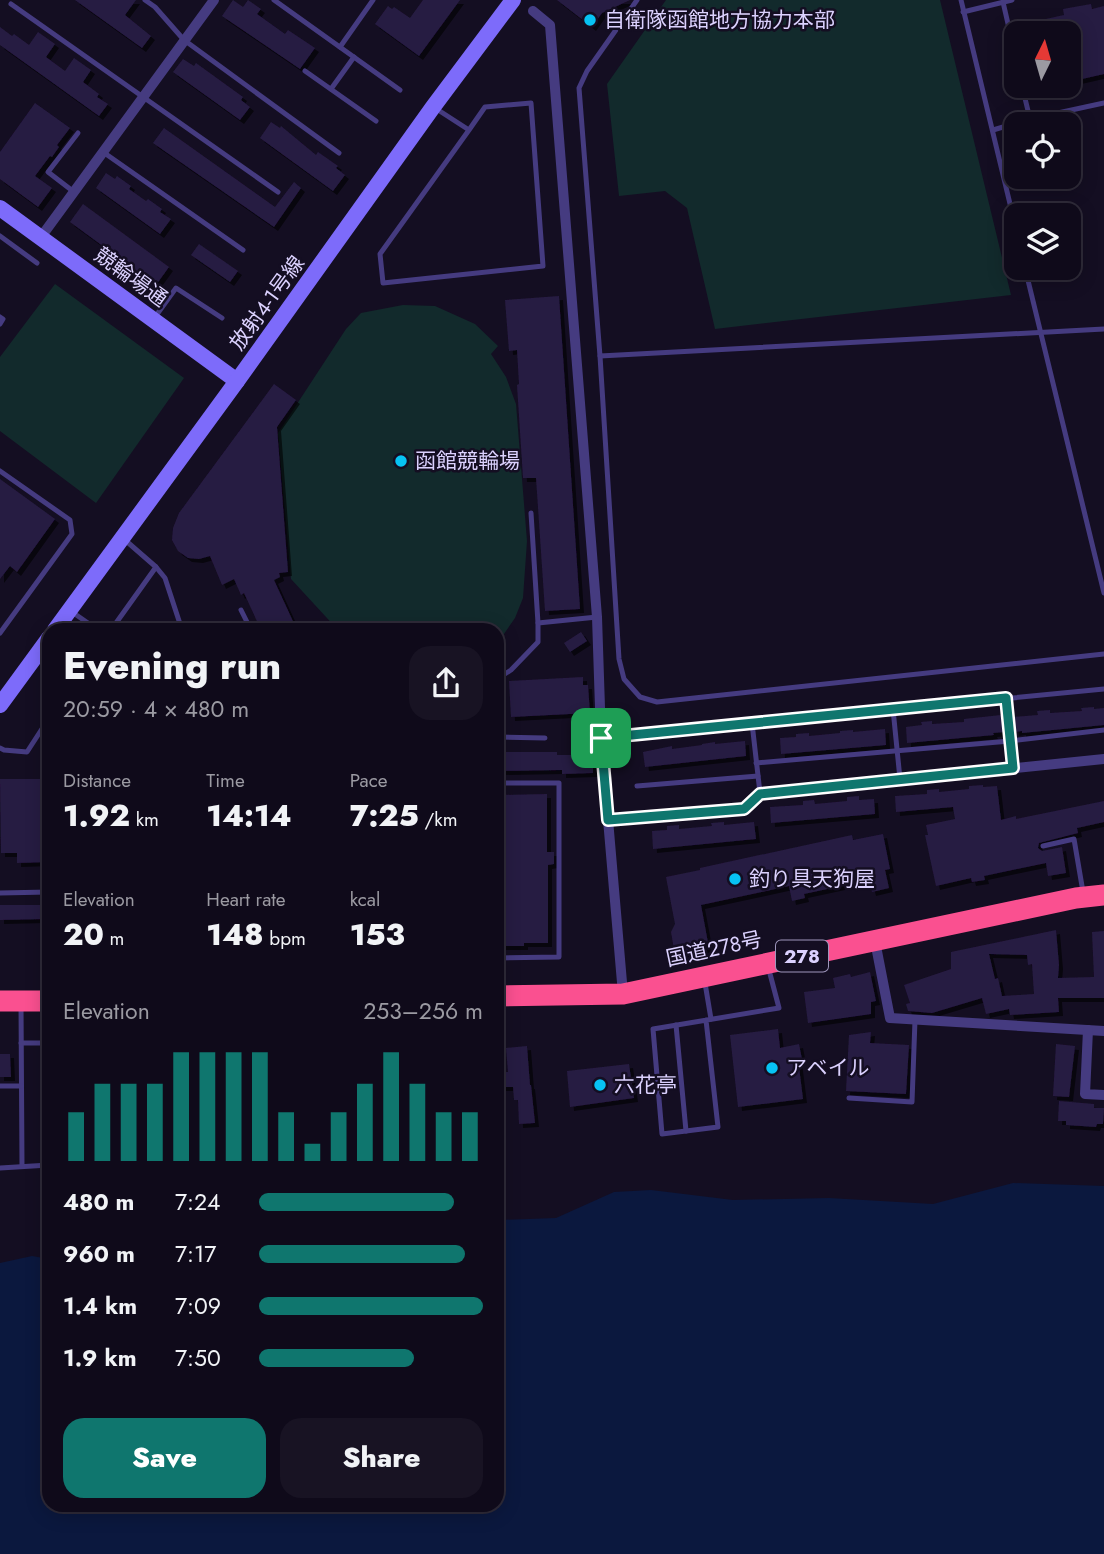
<!DOCTYPE html>
<html lang="en">
<head>
<meta charset="utf-8">
<style>
	:root { --surface:#0f0a1a; --page:#181323; --text:#f1f3f6; --muted:#9b9aa2; --line:#2f2b39; --accent:#0f766e }
	body { margin:0; font-family:Jost,"Noto Sans JP",sans-serif; background:var(--page); color:var(--text); height:100vh; display:flex; flex-direction:column; font-size:26px; white-space:nowrap }
	* { box-sizing:border-box; margin:0 }
	p { font-size:23px; color:var(--muted) }
	.icon { flex:none; width:38px; height:38px; fill:none; stroke:currentColor; stroke-width:2; stroke-linecap:round; stroke-linejoin:round }
	.map { position:relative; flex:1; overflow:hidden }
	.drawer { position:absolute; left:42px; top:623px; width:462px; height:889px; display:flex; flex-direction:column; background:var(--surface); border-radius:21px; box-shadow:0 4px 18px #0003,0 0 0 2px var(--line) }
	.drawer>* { flex:none }
	.needle { width:46px; rotate:5deg }
	.fabs { position:absolute; left:1004px; top:21px; display:grid; gap:14px }
	.fabs a { display:grid; place-items:center; width:77px; height:77px; border-radius:14px; background:var(--surface); box-shadow:0 4px 18px #0003,0 0 0 2px var(--line); font-size:35px }
	.pin { position:absolute; display:grid; place-items:center; width:60px; height:60px; color:#fff; margin:-30px; border-radius:14px; box-shadow:0 4px 10px #0006 }
	.round { display:grid; place-items:center; flex:none; width:74px; height:74px; border-radius:21px; background:var(--page) }
	.headline { display:flex; align-items:center; justify-content:space-between; height:119px; padding:0 21px }
	h1 { font-size:38px; font-weight:800; line-height:52px }
	.stats { display:grid; grid-template-columns:repeat(3,1fr); gap:10px; height:119px; padding:7px 21px }
	.stats div { display:grid; align-content:center }
	.stats b { font-size:30px; font-weight:800 }
	.stats small { font-size:19px; font-weight:400 }
	.stats p { font-size:19px }
	.chart { height:196px; padding:14px 21px }
	.chart p { display:flex; justify-content:space-between }
	.chart svg { width:100%; height:126px; margin-top:7px; stroke:var(--accent); stroke-width:6 }
	.action { display:flex; gap:14px; margin-top:auto; padding:14px 21px }
	.action a { flex:1; height:80px; border-radius:21px; background:var(--accent); color:#fff; font-size:28px; font-weight:800; line-height:80px; text-align:center }
	.action a+a { background:var(--page); color:var(--text) }
	ul { padding:0 21px; list-style:none; font-size:23px }
	li { display:grid; grid-template-columns:112px 84px 1fr; align-items:center; height:52px }
	li i { height:18px; border-radius:9px; background:var(--accent) }
	.map>svg:first-child { display:block }
	.green { fill:#122a2c }
	.water { fill:#0b183e }
	.building { fill:#271b42; fill-rule:evenodd; filter:url(#shadow) }
	.lines { fill:none; stroke-linecap:round; stroke-linejoin:round }
	.lane { stroke:#453b80; stroke-width:5 }
	.street { stroke:#453b80; stroke-width:10 }
	.secondary { stroke:#7d6bfa; stroke-width:16 }
	.highway { stroke:#fa5090; stroke-width:21 }
	.route-casing { stroke:#fff; stroke-width:14 }
	.route { stroke:#0f766e; stroke-width:9 }
	.poi-dot { fill:#07c3f3; stroke:#140e22; stroke-width:2.5 }
	.labels { text-anchor:middle; stroke-width:5; stroke-linejoin:round; paint-order:stroke }
	.shield { fill:#140e22; stroke:#9f96bc; stroke-width:2 }
	.shield-label { font-size:19px; font-weight:bold; fill:#dbd1fe }
	.poi-label { font-size:21px; fill:#dbd1fe; stroke:#140e22; text-anchor:start }
	.street-label { font-size:21px; fill:#dbd1fe; stroke:#140e22 }
</style>
</head>
<body>
<div class="map">
<svg width="1104" height="1554" viewBox="0 0 1104 1554">
	<defs>
		<filter id="shadow"><feDropShadow dx="4" dy="4" stdDeviation="0" flood-color="#0009"/></filter>
	</defs>
	<rect width="100%" height="100%" fill="#140e22"/>
	<g class="green">
		<path d="M666,0H940L1011,295L715,329L687,208L665,191L619,196L607,84Z"/>
		<path d="M55,284L184,378L96,503L0,431V357Z"/>
		<path d="M403,305L435,306L475,324L498,346L491,354L506,377L516,404L527,541L523,598L515,618L497,644V630H338L291,579L278,433L346,329L361,313Z"/>
	</g>
	<path class="water" d="M1013,1183L1104,1186V1554H0V1263L32,1256L49,1259V1505H497V1220L556,1218L614,1192L651,1190L733,1200L829,1198L933,1204Z"/>
	<g class="building">
		<path d="M75,0H136L125,15L151,36L142,48Z"/>
		<path d="M233,0L243,7L248,0L261,9L257,14L285,34L288,30L315,48L300,69L222,16Z"/>
		<path d="M423,0H460L419,56L375,24L388,6L392,9L394,7L410,18Z"/>
		<path d="M557,0H630L602,13L592,27Z"/>
		<path d="M1091,4L1092,9L1104,6V74L1069,82V33H1016L1014,26L1064,15L1063,9Z"/>
		<path d="M0,27L12,36L14,34L29,45L38,32L55,44L46,57L65,71L74,58L91,70L83,82L99,94L97,97L108,104L99,116L0,45Z"/>
		<path d="M183,59L194,66L196,63L243,97L241,100L250,107L240,120L173,72Z"/>
		<path d="M35,103L70,128L57,145L59,147L52,157L50,156L35,176L52,188L38,207L0,179V152Z"/>
		<path d="M271,122L280,128L281,126L316,155L318,152L338,166L336,168L345,175L333,191L260,138Z"/>
		<path d="M164,128L275,207L294,182L301,188L274,227L153,143Z"/>
		<path d="M106,173L115,179L117,176L131,186L129,189L146,201L148,199L162,209L160,212L171,219L160,234L96,188Z"/>
		<path d="M83,204L169,267L156,285L70,222Z"/>
		<path d="M199,244L238,271L230,282L191,255Z"/>
		<path d="M559,296L580,609L545,611L536,478H523L517,385L519,384L517,350L509,351L505,300Z"/>
		<path d="M274,384L296,400L277,427L288,572L279,573L280,577L274,580L297,630H261L244,593L241,595L234,579L222,585L210,556L199,559L188,558L178,551L172,540L173,528L179,513Z"/>
		<path d="M0,479L55,519L17,572L10,566L0,579Z"/>
		<path d="M581,632L587,641L570,652L564,643Z"/>
		<path d="M583,677V685H588L590,713L511,717L509,681Z"/>
		<path d="M1094,707V709L1104,708V725L1022,733V731L1015,732L1013,717L1038,715L1037,711L1050,710V713L1082,711L1081,708Z"/>
		<path d="M1001,715L1004,732L993,733L994,735L907,743L906,727L922,725L921,722L932,721V724L964,722V719Z"/>
		<path d="M885,729L886,745L781,754L780,738L796,737V734L809,733V736L840,733V731L853,730V732Z"/>
		<path d="M745,741L746,756L645,767L643,752L672,746V749L702,745V744L715,742V744Z"/>
		<path d="M497,752H557V755H593V773L562,774V770L497,771Z"/>
		<path d="M0,779H43V803H49V862L17,863V853H1Z"/>
		<path d="M983,785V787L997,786L1001,820L1016,816V819L1104,801V822L1077,828L1078,833L1039,843L1038,848L1042,851L1062,847L1066,873L1048,876L1046,863L984,876L985,880L972,882L971,878L936,886L925,835H928L926,825L955,819L953,807L896,812L895,796L927,794V790L939,789V792L969,789V786Z"/>
		<path d="M547,794V852H554V864L548,865V943H524V946H501V943H497V795Z"/>
		<path d="M859,796V800L874,799L875,814L771,823L770,807L803,805V801L814,800L815,804L847,801V797Z"/>
		<path d="M724,822V825L754,822L756,839L653,849L652,831L667,830V826L679,825V829L712,826L711,823Z"/>
		<path d="M883,834L890,869L885,870L889,888L872,892L869,880L804,894L805,898L792,901L789,886L701,905L709,948L675,955L671,932L675,924L666,877L700,870V868L852,835L853,840Z"/>
		<path d="M0,905H44V919L0,920Z"/>
		<path d="M1056,930L1059,965L1058,978L1094,977L1092,932L1104,931V998H1058L1059,1012L1010,1015L1009,1009L986,1014L982,998L932,1013L908,1011L906,1004L910,1003L904,985L951,969V952ZM989,954L1027,955L1028,965L1032,964L1034,994L1002,996L998,978L995,979Z"/>
		<path d="M870,972L876,1001L871,1002V1014L808,1023L804,992L835,988L833,978L850,974L851,977Z"/>
		<path d="M778,1029L780,1048L799,1044L802,1059H798L803,1099L738,1107L730,1035Z"/>
		<path d="M871,1032L870,1043L909,1045L906,1094L846,1091L849,1035Z"/>
		<path d="M1056,1044L1075,1046L1069,1097L1053,1096Z"/>
		<path d="M527,1046L530,1085H531L535,1123L519,1124L518,1100H514L513,1087H497V1072H508L506,1048Z"/>
		<path d="M0,1054H10L11,1077H0Z"/>
		<path d="M629,1064L634,1098L570,1107L567,1071Z"/>
		<path d="M1059,1101L1094,1104V1108H1104L1103,1124H1097L1096,1127L1066,1125V1121H1058Z"/>
	</g>
	<g class="lines">
		<g class="lane">
			<path d="M145,0L155,7L184,40L339,153"/>
			<path d="M274,0L400,90"/>
			<path d="M637,0L587,71L579,88L600,356L1104,329"/>
			<path d="M961,0L1017,233"/>
			<path d="M1003,2L1017,63"/>
			<path d="M11,4L278,192"/>
			<path d="M963,12L1012,0"/>
			<path d="M340,47L373,0"/>
			<path d="M305,71L376,121"/>
			<path d="M1022,86L1030,119"/>
			<path d="M331,89L354,57"/>
			<path d="M435,108L469,130L380,254L383,283L543,266L531,103L485,107L469,130"/>
			<path d="M993,130L1030,119L1104,103"/>
			<path d="M103,152L243,250"/>
			<path d="M74,192L48,172L78,133"/>
			<path d="M0,236L37,263"/>
			<path d="M1025,268L1104,593"/>
			<path d="M0,317L3,319L0,324"/>
			<path d="M155,317L176,288L222,318"/>
			<path d="M600,356L619,659L624,679L640,697L657,702L1104,654"/>
			<path d="M0,471L70,520L72,534L0,633"/>
			<path d="M156,567L165,578L182,630"/>
			<path d="M241,610L251,630"/>
			<path d="M72,612L98,630"/>
			<path d="M538,623L597,617"/>
			<path d="M111,630L156,567L125,540"/>
			<path d="M167,630L181,629"/>
			<path d="M497,679L511,670L538,642V623L531,513"/>
			<path d="M1006,698L1013,768"/>
			<path d="M893,709L900,779"/>
			<path d="M752,723L760,793"/>
			<path d="M497,737L545,738"/>
			<path d="M602,738L1104,689"/>
			<path d="M0,748L4,750L27,752L49,718"/>
			<path d="M756,763L1010,741L1104,730"/>
			<path d="M497,783H559V957L497,958"/>
			<path d="M637,786L758,776"/>
			<path d="M1043,846L1074,839L1083,892"/>
			<path d="M0,893L49,892"/>
			<path d="M705,983L711,1019"/>
			<path d="M21,1004L22,1166"/>
			<path d="M706,1020L718,1127L662,1134L653,1029L779,1008L769,970"/>
			<path d="M676,1025L686,1131"/>
			<path d="M21,1043H49"/>
			<path d="M0,1086H21"/>
			<path d="M849,1098L912,1102L915,1020"/>
			<path d="M0,1168L49,1165"/>
		</g>
		<g class="street">
			<path d="M533,11L550,25L597,617L601,738L623,994"/>
			<path d="M41,237L214,0"/>
			<path d="M608,820L744,809L760,794L1104,759"/>
			<path d="M875,941L890,1018L1104,1031"/>
			<path d="M1088,1030L1085,1094L1104,1095"/>
		</g>
		<g class="secondary">
			<path d="M0,208L237,381"/>
			<path d="M55,630L237,381L433,107L513,0"/>
			<path d="M0,705L49,638"/>
		</g>
		<g class="highway">
			<path d="M497,996L623,994L1076,898L1104,895"/>
			<path d="M0,1001H49"/>
		</g>
	</g>
	<g class="lines">
		<defs>
			<path id="route" d="M1006,698L1013,768L760,794L744,809L608,820L601,738Z"/>
		</defs>
		<use href="#route" class="route-casing"/>
		<use href="#route" class="route"/>
	</g>
	<g class="poi-dot">
		<circle cx="590" cy="20" r="7"/>
		<circle cx="401" cy="461" r="7"/>
		<circle cx="735" cy="879" r="7"/>
		<circle cx="772" cy="1068" r="7"/>
		<circle cx="600" cy="1085" r="7"/>
	</g>
	<g class="labels">
		<rect class="shield" x="776" y="940.5" width="52" height="31" rx="5"/>
		<g class="shield-label">
			<text x="802" y="963">278</text>
		</g>
		<g class="poi-label">
			<text x="604" y="27">自衛隊函館地方協力本部</text>
			<text x="415" y="468">函館競輪場</text>
			<text x="749" y="886">釣り具天狗屋</text>
			<text x="786" y="1075">アベイル</text>
			<text x="614" y="1092">六花亭</text>
		</g>
		<g class="street-label">
			<text transform="translate(131 277) rotate(36)" y="7">競輪場通</text>
			<text transform="translate(267 303) rotate(-54)" y="7">放射4-1号線</text>
			<text transform="translate(714 949) rotate(-12)" y="7">国道278号</text>
		</g>
	</g>
</svg>
<div class="fabs">
<a><svg class="needle" viewBox="-14 -14 28 28"><path d="M0-13l5 13h-10z" fill="#e53935"/><path d="M0 13l5-13h-10z" fill="#9b9aa2"/></svg></a>
<a><svg class="icon" aria-label="locate" viewBox="0 0 24 24"><circle cx="12" cy="12" r="6"/><path d="M12 2v4M12 18v4M2 12h4M18 12h4"/></svg></a>
<a><svg class="icon" aria-label="layers" viewBox="0 0 24 24"><path d="M12 4l9 5-9 5-9-5zM3 14l9 5 9-5"/></svg></a>
</div>
<div class="pin" style="left:601px;top:738px;background:#1e9e55"><svg class="icon" aria-label="arrive" viewBox="0 0 24 24"><path d="M6 21V4h12l-3 4 3 4H6"/></svg></div>
<section class="drawer">
<div class="headline"><div><h1>Evening run</h1><p>20:59 · 4 × 480 m</p></div><a class="round"><svg class="icon" aria-label="share" viewBox="0 0 24 24"><path d="M12 15V3M7 8l5-5 5 5M5 13v7h14v-7"/></svg></a></div>
<div class="stats">
<div><p>Distance</p><b>1.92<small> km</small></b></div>
<div><p>Time</p><b>14:14</b></div>
<div><p>Pace</p><b>7:25<small> /km</small></b></div>
</div>
<div class="stats">
<div><p>Elevation</p><b>20<small> m</small></b></div>
<div><p>Heart rate</p><b>148<small> bpm</small></b></div>
<div><p>kcal</p><b>153</b></div>
</div>
<div class="chart"><p><span>Elevation</span>253–256 m</p>
<svg viewBox="0 0 160 44" preserveAspectRatio="none"><path d="M5 44V27M15 44V17M25 44V17M35 44V17M45 44V6M55 44V6M65 44V6M75 44V6M85 44V27M95 44V38M105 44V27M115 44V17M125 44V6M135 44V17M145 44V27M155 44V27"/></svg>
</div>
<ul>
<li><b>480 m</b>7:24<i style="width:87%"></i></li>
<li><b>960 m</b>7:17<i style="width:92%"></i></li>
<li><b>1.4 km</b>7:09<i style="width:100%"></i></li>
<li><b>1.9 km</b>7:50<i style="width:69%"></i></li>
</ul>
<div class="action"><a>Save</a><a>Share</a></div>
</section>
</div>
</body>
</html>
